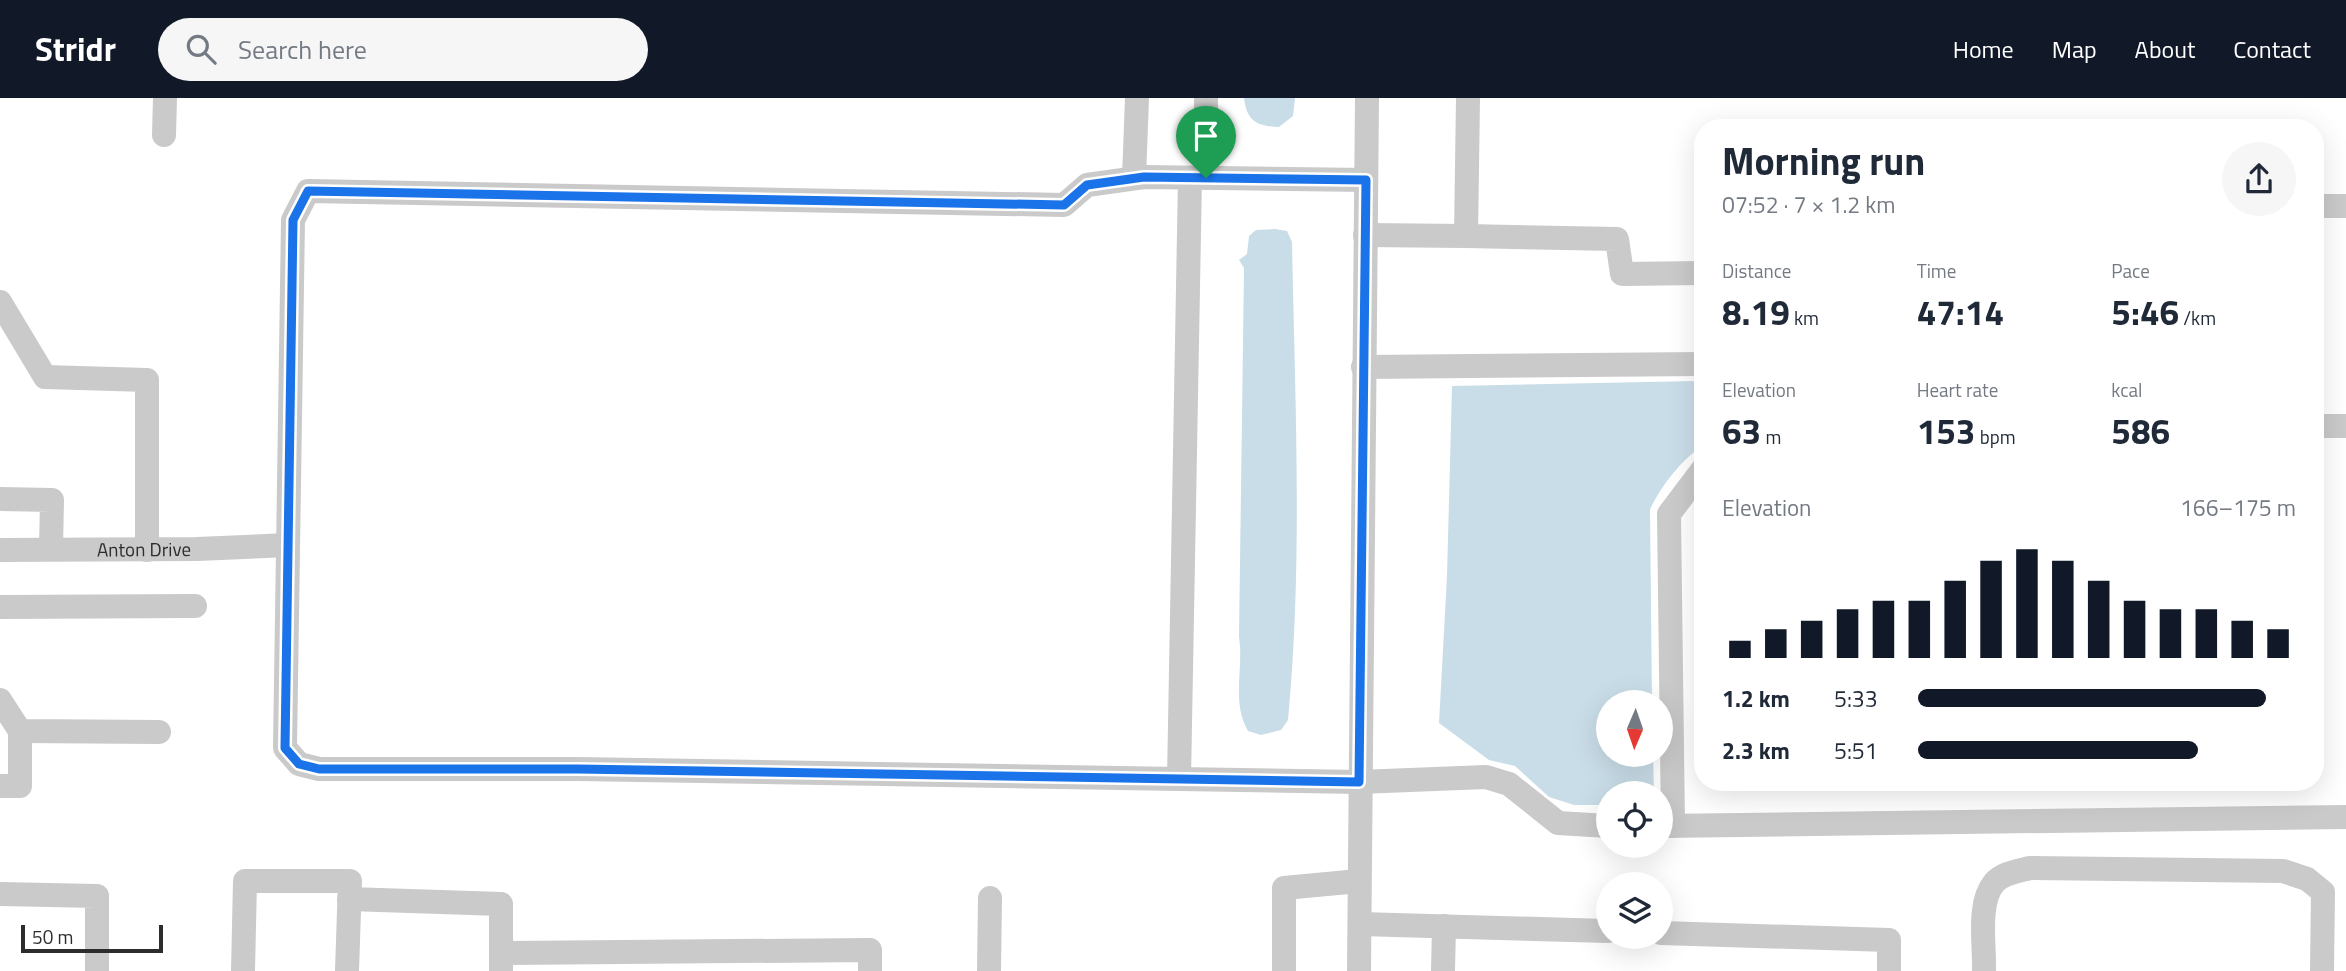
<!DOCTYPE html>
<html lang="en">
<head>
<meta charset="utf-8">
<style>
	:root { --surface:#fff; --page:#f6f6f7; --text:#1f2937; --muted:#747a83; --accent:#111827 }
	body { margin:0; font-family:"Titillium Web",sans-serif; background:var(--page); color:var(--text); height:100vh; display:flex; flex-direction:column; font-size:26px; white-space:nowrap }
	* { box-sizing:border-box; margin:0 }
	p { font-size:23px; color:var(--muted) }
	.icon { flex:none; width:38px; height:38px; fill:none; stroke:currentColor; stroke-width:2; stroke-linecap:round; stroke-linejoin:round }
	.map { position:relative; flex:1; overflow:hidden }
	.drawer { position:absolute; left:1694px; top:21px; width:630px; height:672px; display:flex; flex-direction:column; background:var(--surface); border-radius:28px; box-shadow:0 7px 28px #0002 }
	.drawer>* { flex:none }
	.needle { width:46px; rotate:182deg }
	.fabs { position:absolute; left:1596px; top:592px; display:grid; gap:14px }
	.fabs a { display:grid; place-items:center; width:77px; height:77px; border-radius:50%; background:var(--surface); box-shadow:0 7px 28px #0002; font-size:35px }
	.scale { position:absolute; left:21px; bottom:18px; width:142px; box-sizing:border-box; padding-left:7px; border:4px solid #2d2d2d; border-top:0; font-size:19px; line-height:24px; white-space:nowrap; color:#2d2d2d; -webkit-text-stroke:5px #fff; paint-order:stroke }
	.pin { position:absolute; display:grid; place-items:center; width:60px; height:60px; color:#fff; margin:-72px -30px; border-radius:50% 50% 50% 0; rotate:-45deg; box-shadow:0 0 7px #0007 }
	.pin .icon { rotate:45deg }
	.round { display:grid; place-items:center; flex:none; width:74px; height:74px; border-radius:37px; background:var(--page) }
	.summary { display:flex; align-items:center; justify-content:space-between; height:119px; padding:0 28px }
	h1 { font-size:38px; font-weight:700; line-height:52px }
	.stats { display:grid; grid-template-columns:repeat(3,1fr); gap:10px; height:119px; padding:7px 28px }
	.stats div { display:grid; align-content:center }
	.stats b { font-size:35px; font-weight:700 }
	.stats small { font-size:19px; font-weight:400 }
	.stats p { font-size:19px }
	.chart { height:196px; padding:14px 28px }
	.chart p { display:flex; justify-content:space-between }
	.chart svg { width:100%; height:126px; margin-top:7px; stroke:var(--accent); stroke-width:6 }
	ul { padding:0 28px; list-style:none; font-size:23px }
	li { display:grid; grid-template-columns:112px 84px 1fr; align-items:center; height:52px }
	li i { height:18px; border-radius:9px; background:var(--accent) }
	header { display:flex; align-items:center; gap:42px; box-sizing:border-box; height:98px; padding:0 35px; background:var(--accent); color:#fff }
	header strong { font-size:33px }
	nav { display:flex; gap:38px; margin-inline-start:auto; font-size:24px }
	.search { width:490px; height:63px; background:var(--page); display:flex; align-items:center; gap:18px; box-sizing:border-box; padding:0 24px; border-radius:38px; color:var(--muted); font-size:26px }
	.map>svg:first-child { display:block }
	.water { fill:#c9dde8 }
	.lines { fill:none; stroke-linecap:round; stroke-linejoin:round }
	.minor { stroke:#cacaca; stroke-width:24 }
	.route-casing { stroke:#fff; stroke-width:14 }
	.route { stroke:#1a73e8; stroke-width:9 }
	.labels { text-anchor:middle; stroke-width:7; stroke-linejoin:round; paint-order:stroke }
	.street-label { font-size:19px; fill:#2d2d2d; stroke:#fff }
</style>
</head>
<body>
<header>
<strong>Stridr</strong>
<div class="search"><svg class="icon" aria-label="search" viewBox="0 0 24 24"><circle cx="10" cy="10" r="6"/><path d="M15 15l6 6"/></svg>Search here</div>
<nav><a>Home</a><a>Map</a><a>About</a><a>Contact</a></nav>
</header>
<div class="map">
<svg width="2346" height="873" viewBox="0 0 2346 873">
	<rect width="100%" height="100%" fill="#fff"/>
	<g class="water">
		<path d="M1244,0H1295L1293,18L1279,29C1257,28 1247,24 1244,0Z"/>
		<path d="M1275,131L1287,133L1292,144C1295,302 1303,464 1288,622L1281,632L1261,637L1248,633C1231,603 1244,572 1239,539L1244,170L1239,162L1247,156L1249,138L1256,132Z"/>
		<path d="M1697,283L1703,285V347C1680,364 1663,385 1650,411L1652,604H1608V656H1653L1654,695H1608V707H1574L1549,699L1515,668L1489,662L1439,625L1447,478L1452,288Z"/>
	</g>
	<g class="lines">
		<g class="minor">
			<path d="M1206,0V80"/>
			<path d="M1468,0L1466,138L1617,141L1622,176L1703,175"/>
			<path d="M164,37L165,0"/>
			<path d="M1134,80L1137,0"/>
			<path d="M1190,80L1179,681L1359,684L1486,679L1509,686L1558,725L1608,728"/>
			<path d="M2315,108H2346"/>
			<path d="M1365,137L1466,138"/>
			<path d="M0,204L45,279L147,282V452"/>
			<path d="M1363,269L1703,266"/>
			<path d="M2315,328H2346"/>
			<path d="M0,401L52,402L51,451"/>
			<path id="s1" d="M0,452L197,451L288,447"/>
			<path d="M0,509L195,508"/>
			<path d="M0,602L20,633L159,634"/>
			<path d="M1179,681L578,671H319L299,666L285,650L293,122L308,93L1064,107L1087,87L1144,79L1366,82"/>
			<path d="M0,688H20V633"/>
			<path d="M1661,728L2346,719"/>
			<path d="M1673,728L1669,416L1703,371"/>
			<path d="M0,796L97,798V873"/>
			<path d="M349,801L501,806V855"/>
			<path d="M1360,826L1608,833"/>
			<path d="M1661,835L1889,842V873"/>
			<path d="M243,873L245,783H350L347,873"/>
			<path d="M501,873V855L870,852V873"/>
			<path d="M989,873L990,800"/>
			<path d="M1284,873V790L1359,783"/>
			<path d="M1359,873L1367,0"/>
			<path d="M1443,873L1444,828"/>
			<path d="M1984,873C1985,849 1977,805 1994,785C2002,775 2018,773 2030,770L2283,773L2307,781L2323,794L2322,873"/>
		</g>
	</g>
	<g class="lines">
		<defs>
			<path id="route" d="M1144,79L1366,82L1359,684L578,671H319L299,666L285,650L293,122L308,93L1064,107L1087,87Z"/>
		</defs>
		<use href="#route" class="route-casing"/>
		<use href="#route" class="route"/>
	</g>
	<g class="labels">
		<g class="street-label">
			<text dy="7" stroke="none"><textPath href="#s1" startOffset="144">Anton Drive</textPath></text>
		</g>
	</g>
</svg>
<div class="fabs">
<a><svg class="needle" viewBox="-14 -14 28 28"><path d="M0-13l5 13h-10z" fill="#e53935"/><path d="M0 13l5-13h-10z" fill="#747a83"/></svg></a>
<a><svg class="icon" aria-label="locate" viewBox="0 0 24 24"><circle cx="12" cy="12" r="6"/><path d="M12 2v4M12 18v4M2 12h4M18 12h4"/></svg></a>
<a><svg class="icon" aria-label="layers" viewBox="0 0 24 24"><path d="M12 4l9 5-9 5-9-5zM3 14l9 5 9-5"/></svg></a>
</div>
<div class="scale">50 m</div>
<div class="pin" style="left:1206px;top:80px;background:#1e9e55"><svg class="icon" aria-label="arrive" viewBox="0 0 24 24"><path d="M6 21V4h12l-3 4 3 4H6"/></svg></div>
<section class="drawer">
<div class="summary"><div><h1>Morning run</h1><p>07:52 · 7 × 1.2 km</p></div><a class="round"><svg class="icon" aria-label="share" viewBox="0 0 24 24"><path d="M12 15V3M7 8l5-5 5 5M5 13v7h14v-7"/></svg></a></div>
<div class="stats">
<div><p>Distance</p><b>8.19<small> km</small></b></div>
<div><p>Time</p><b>47:14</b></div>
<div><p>Pace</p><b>5:46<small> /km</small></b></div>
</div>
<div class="stats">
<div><p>Elevation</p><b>63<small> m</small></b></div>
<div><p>Heart rate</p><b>153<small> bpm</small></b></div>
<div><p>kcal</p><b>586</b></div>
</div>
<div class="chart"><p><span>Elevation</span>166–175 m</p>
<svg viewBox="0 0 160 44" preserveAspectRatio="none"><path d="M5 44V38M15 44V34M25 44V31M35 44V27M45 44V24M55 44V24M65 44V17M75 44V10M85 44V6M95 44V10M105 44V17M115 44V24M125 44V27M135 44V27M145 44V31M155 44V34"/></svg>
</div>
<ul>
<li><b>1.2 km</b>5:33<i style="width:92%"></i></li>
<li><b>2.3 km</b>5:51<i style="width:74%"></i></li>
</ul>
</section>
</div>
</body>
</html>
